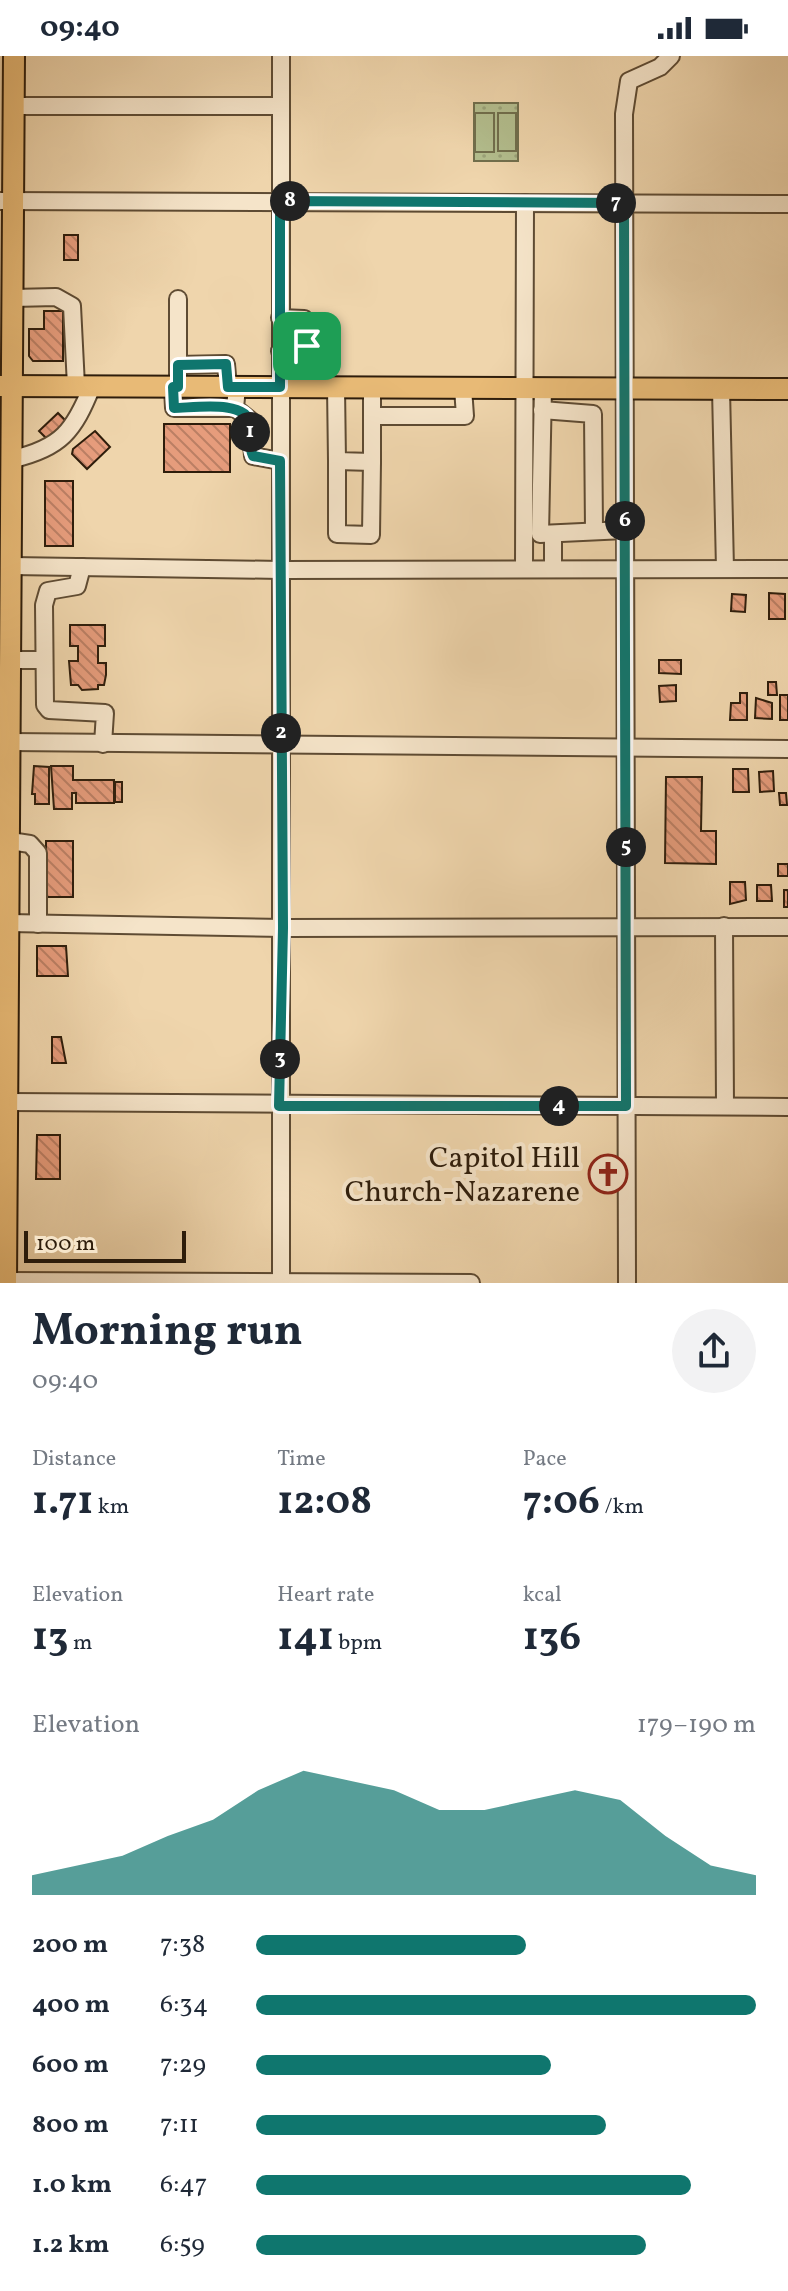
<!DOCTYPE html>
<html lang="en">
<head>
<meta charset="utf-8">
<style>
	:root { --surface:#fff; --page:#f2f2f3; --text:#1f2937; --muted:#747a83; --accent:#0f766e }
	body { margin:0; font-family:Vollkorn,serif; background:var(--page); color:var(--text); height:100vh; display:flex; flex-direction:column; font-size:30px; white-space:nowrap }
	* { box-sizing:border-box; margin:0 }
	p { font-size:26px; color:var(--muted) }
	.icon { flex:none; width:44px; height:44px; fill:none; stroke:currentColor; stroke-width:2; stroke-linecap:round; stroke-linejoin:round }
	.map { position:relative; height:1227px; overflow:hidden }
	.sheet { display:flex; flex-direction:column; background:var(--surface); flex:1 }
	.sheet>* { flex:none }
	.scale { position:absolute; left:24px; bottom:20px; width:162px; box-sizing:border-box; padding-left:8px; border:4px solid #2e1d0b; border-top:0; font-size:22px; line-height:28px; white-space:nowrap; color:#2e1d0b; -webkit-text-stroke:6px #f5e4c9; paint-order:stroke }
	.pin { position:absolute; display:grid; place-items:center; width:68px; height:68px; color:#fff; margin:-34px; border-radius:16px; box-shadow:0 4px 12px #0006 }
	.km { position:absolute; width:40px; height:40px; margin:-20px; border-radius:50%; background:#222; color:#fff; font-size:22px; line-height:40px; text-align:center }
	.round { display:grid; place-items:center; flex:none; width:84px; height:84px; border-radius:42px; background:var(--page) }
	.summary { display:flex; align-items:center; justify-content:space-between; height:136px; padding:0 32px }
	h1 { font-size:44px; font-weight:700; line-height:60px }
	.metrics { display:grid; grid-template-columns:repeat(3,1fr); gap:12px; height:136px; padding:8px 32px }
	.metrics div { display:grid; align-content:center }
	.metrics b { font-size:40px; font-weight:700 }
	.metrics small { font-size:22px; font-weight:400 }
	.metrics p { font-size:22px }
	.chart { height:224px; padding:16px 32px }
	.chart p { display:flex; justify-content:space-between }
	.chart svg { width:100%; height:144px; margin-top:8px; fill:var(--accent); opacity:.7 }
	ul { padding:0 32px; list-style:none; font-size:26px }
	li { display:grid; grid-template-columns:128px 96px 1fr; align-items:center; height:60px }
	li i { height:20px; border-radius:10px; background:var(--accent) }
	.status { display:flex; justify-content:space-between; align-items:center; height:56px; padding:0 40px; background:var(--surface); direction:ltr }
	.status svg { height:22px; fill:currentColor }
	.map>svg:first-child { display:block }
	.park { fill:url(#park-dots); stroke:#706e4c; stroke-width:2 }
	.pitch { fill:#b3be8e; stroke:#706e4c; stroke-width:2 }
	.building { fill:url(#building-back-hatch); stroke:#2e1d0b; stroke-width:2 }
	.lines { fill:none; stroke-linecap:round; stroke-linejoin:round }
	.minor-casing { stroke:#5e4b33; stroke-width:20 }
	.major-casing { stroke:#2e1d0b; stroke-width:24 }
	.minor { stroke:#f5e4c9; stroke-width:16 }
	.major { stroke:#e8ba76; stroke-width:20 }
	.route-casing { stroke:#fff; stroke-width:16 }
	.route { stroke:#0f766e; stroke-width:10 }
	.labels { text-anchor:middle; stroke-width:8; stroke-linejoin:round; paint-order:stroke }
	.poi-label { font-size:30px; fill:#2e1d0b; stroke:#f5e4c9; text-anchor:end }
</style>
</head>
<body>
<div class="status"><b>09:40</b><svg viewBox="0 0 49 12"><path d="M0 12V9h3v3zM5 12V6h3v6zM10 12V3h3v9zM15 12V0h3v12zM26 1h20v11H26zM47 4h2v5h-2z"/></svg></div>
<div class="map">
<svg width="788" height="1227" viewBox="0 0 788 1227">
	<defs>
		<pattern id="park-dots" width="8" height="8" patternUnits="userSpaceOnUse" patternTransform="scale(2)"><rect width="8" height="8" fill="#b3be8e"/><path d="M2 2h.1M6 6h.1" fill="none" stroke="#9aa379" stroke-width="1.8" stroke-linecap="round"/></pattern>
		<pattern id="building-back-hatch" width="6" height="6" patternUnits="userSpaceOnUse" patternTransform="scale(2)"><rect width="6" height="6" fill="#e69c7c"/><path d="M-1 5l2 2M0 0l6 6M5-1l2 2" fill="none" stroke="#bb7f64"/></pattern>
	</defs>
	<rect width="100%" height="100%" fill="#efd5ac"/>
	<filter id="stains"><feTurbulence type="fractalNoise" baseFrequency=".0025" numOctaves="4"/><feColorMatrix values="0 0 0 0 .2 0 0 0 0 .09 0 0 0 0 .02 0 0 0 .5 -.17"/></filter>
	<radialGradient id="worn" r=".72"><stop offset=".6" stop-color="#630" stop-opacity="0"/><stop offset="1" stop-color="#630" stop-opacity=".3"/></radialGradient>
	<rect class="park" x="474" y="47" width="44" height="58"/>
	<g class="pitch">
		<rect x="475" y="57" width="19" height="39"/>
		<rect x="498" y="57" width="18" height="38"/>
	</g>
	<g class="building">
		<rect x="64" y="179" width="14" height="25"/>
		<path d="M44,255H63V305H33L29,300V273H44Z"/>
		<path d="M58,357L67,366L48,384L39,375Z"/>
		<rect x="164" y="368" width="66" height="48"/>
		<path d="M95,375L110,391L87,413L72,398L73,393Z"/>
		<rect x="45" y="425" width="28" height="65"/>
		<path d="M769,537L785,538V563H769Z"/>
		<path d="M732,538L746,539L745,556L731,555Z"/>
		<path d="M70,569H105V590H98V607H106V619L104,629H98V633L82,634L78,629H71L69,605H78V590H70Z"/>
		<path d="M659,604H681V618L659,617Z"/>
		<path d="M768,626H776L777,639H768Z"/>
		<path d="M676,629V645L660,646L659,630Z"/>
		<path d="M740,637H747V664H730L731,647H740Z"/>
		<rect x="780" y="639" width="8" height="25"/>
		<path d="M756,642L772,647V663L755,662Z"/>
		<path d="M34,710L49,711V748H35V738H32Z"/>
		<path d="M51,710H73V724H114V747H76V737H72V753H54Z"/>
		<path d="M733,713H748L749,736H733Z"/>
		<path d="M773,715L774,735L760,736L759,716Z"/>
		<path d="M666,721H702L701,775H716V808L665,807Z"/>
		<rect x="115" y="726" width="7" height="20"/>
		<path d="M779,737H786L787,749H780Z"/>
		<rect x="46" y="785" width="27" height="56"/>
		<rect x="778" y="808" width="10" height="12"/>
		<path d="M730,826H745L746,844L730,848Z"/>
		<path d="M757,829H771L772,845H757Z"/>
		<rect x="784" y="834" width="4" height="17"/>
		<path d="M37,890H66L68,920H37Z"/>
		<path d="M52,981H61L66,1007H52Z"/>
		<path d="M37,1079H60V1123H36Z"/>
	</g>
	<g class="lines">
		<defs>
			<g id="minor">
				<path d="M281,0V1227"/>
				<path d="M14,50H280"/>
				<path d="M0,145L788,148"/>
				<path d="M13,242L56,241L72,250L76,330"/>
				<path d="M178,243V331"/>
				<path d="M280,262L304,263L308,271L307,290L301,294L280,295"/>
				<path d="M178,309L226,308L228,331"/>
				<path d="M173,331L174,352H235"/>
				<path d="M237,331L235,352L250,364L253,400L280,405"/>
				<path d="M336,331L337,405L372,406V331"/>
				<path d="M543,332L540,478L625,474"/>
				<path d="M721,333L725,513"/>
				<path d="M542,354L593,358L594,474"/>
				<path d="M372,360H465L463,332"/>
				<path d="M13,403C61,392 74,375 92,330"/>
				<path d="M337,405V478L371,479L372,406"/>
				<path d="M12,510L281,514L788,513"/>
				<path d="M82,511L77,530L48,535L44,549L45,649L49,654L105,657L103,688"/>
				<path d="M553,512V478"/>
				<path d="M524,513L525,147"/>
				<path d="M11,604H44"/>
				<path d="M11,686L788,693"/>
				<path d="M10,785L30,788L38,797V868"/>
				<path d="M9,867L283,872L788,871"/>
				<path d="M724,870L725,1050"/>
				<path d="M9,1046L788,1051"/>
				<path d="M6,1225L471,1227"/>
				<path d="M627,1227L624,58L629,25L660,11L671,0"/>
			</g>
			<g id="major">
				<path d="M0,330L788,333"/>
				<path d="M6,1227L14,0"/>
			</g>
		</defs>
		<use href="#minor" class="minor-casing"/>
		<use href="#major" class="major-casing"/>
		<use href="#minor" class="minor"/>
		<use href="#major" class="major"/>
	</g>
	<g class="lines">
		<defs>
			<path id="route" d="M280,145L624,147L626,1050H279L283,872L280,405L253,400C248,389 251,379 250,368C247,343 193,352 174,352L173,331H178V309L226,308L228,331H280V295L301,294L307,290L306,265L280,262Z"/>
		</defs>
		<use href="#route" class="route-casing"/>
		<use href="#route" class="route"/>
	</g>
	<defs>
		<symbol id="church-ring" viewBox="-11 -11 22 22"><circle r="9.5" fill="#f5e4c9" stroke="#8f2418" stroke-width="1.5"/><path d="M-1.2-6h2.4v3.5h3.3v2.4h-3.3V6h-2.4V-.1h-3.3v-2.4h3.3Z" fill="#8f2418"/></symbol>
	</defs>
	<g fill-rule="evenodd">
		<use href="#church-ring" x="586" y="1096" width="44" height="44"/>
	</g>
	<g class="labels">
		<g class="poi-label">
			<text x="580" y="1111">Capitol Hill<tspan x="580" dy="34">Church-Nazarene</tspan></text>
		</g>
	</g>
	<rect width="100%" height="100%" filter="url(#stains)"/>
	<rect width="100%" height="100%" fill="url(#worn)"/>
</svg>
<div class="scale">100 m</div>
<div class="pin" style="left:307px;top:290px;background:#1e9e55"><svg class="icon" aria-label="arrive" viewBox="0 0 24 24"><path d="M6 21V4h12l-3 4 3 4H6"/></svg></div>
<b class="km" style="left:250px;top:376px">1</b>
<b class="km" style="left:281px;top:677px">2</b>
<b class="km" style="left:280px;top:1003px">3</b>
<b class="km" style="left:559px;top:1050px">4</b>
<b class="km" style="left:626px;top:791px">5</b>
<b class="km" style="left:625px;top:465px">6</b>
<b class="km" style="left:616px;top:147px">7</b>
<b class="km" style="left:290px;top:145px">8</b>
</div>
<section class="sheet">
<div class="summary"><div><h1>Morning run</h1><p>09:40</p></div><a class="round"><svg class="icon" aria-label="share" viewBox="0 0 24 24"><path d="M12 15V3M7 8l5-5 5 5M5 13v7h14v-7"/></svg></a></div>
<div class="metrics">
<div><p>Distance</p><b>1.71<small> km</small></b></div>
<div><p>Time</p><b>12:08</b></div>
<div><p>Pace</p><b>7:06<small> /km</small></b></div>
</div>
<div class="metrics">
<div><p>Elevation</p><b>13<small> m</small></b></div>
<div><p>Heart rate</p><b>141<small> bpm</small></b></div>
<div><p>kcal</p><b>136</b></div>
</div>
<div class="chart"><p><span>Elevation</span>179–190 m</p>
<svg viewBox="0 0 160 44" preserveAspectRatio="none"><path d="M0 44V38L10 35L20 32L30 26L40 21L50 12L60 6L70 9L80 12L90 18L100 18L110 15L120 12L130 15L140 26L150 35L160 38V44z"/></svg>
</div>
<ul>
<li><b>200 m</b>7:38<i style="width:54%"></i></li>
<li><b>400 m</b>6:34<i style="width:100%"></i></li>
<li><b>600 m</b>7:29<i style="width:59%"></i></li>
<li><b>800 m</b>7:11<i style="width:70%"></i></li>
<li><b>1.0 km</b>6:47<i style="width:87%"></i></li>
<li><b>1.2 km</b>6:59<i style="width:78%"></i></li>
</ul>
</section>
</body>
</html>
